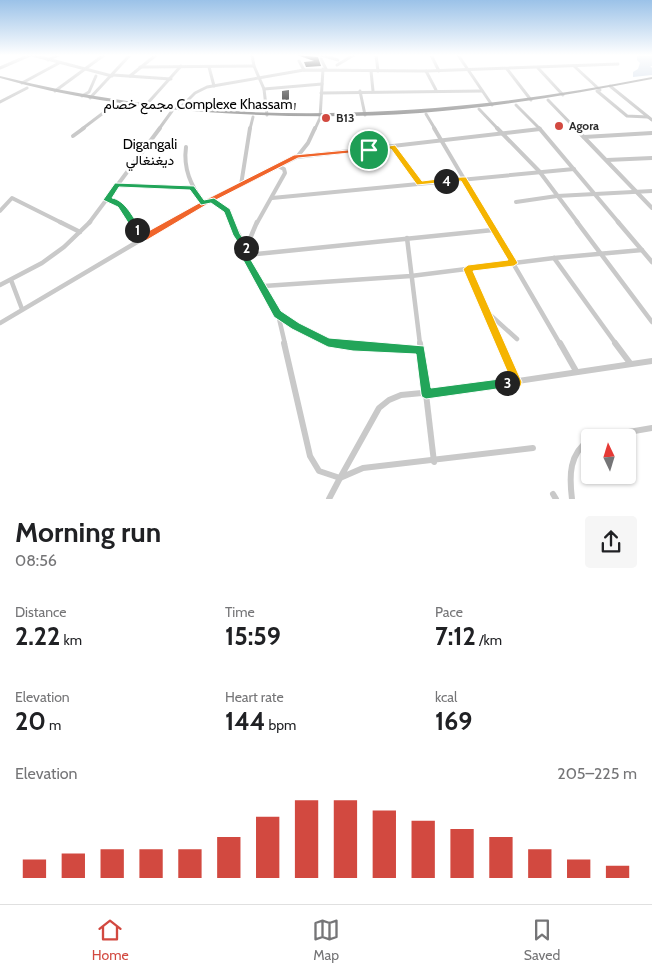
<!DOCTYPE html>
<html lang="en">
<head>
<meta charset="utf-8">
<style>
	:root { --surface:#fff; --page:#f6f6f6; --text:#202124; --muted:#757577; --line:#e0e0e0; --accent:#d24940 }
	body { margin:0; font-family:Cabin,Vazirmatn,sans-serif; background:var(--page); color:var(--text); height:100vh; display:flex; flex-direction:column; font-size:19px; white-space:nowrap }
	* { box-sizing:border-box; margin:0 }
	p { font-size:16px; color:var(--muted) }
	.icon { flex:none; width:28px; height:28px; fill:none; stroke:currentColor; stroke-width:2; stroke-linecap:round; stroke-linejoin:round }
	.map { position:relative; height:499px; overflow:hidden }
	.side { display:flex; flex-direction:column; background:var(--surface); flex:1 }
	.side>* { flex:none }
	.needle { width:32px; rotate:356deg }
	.fabs { position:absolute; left:581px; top:429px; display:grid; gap:10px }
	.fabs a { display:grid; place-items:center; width:55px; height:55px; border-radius:5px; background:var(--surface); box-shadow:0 1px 4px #0004; font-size:25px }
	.pin { position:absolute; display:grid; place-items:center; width:42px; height:42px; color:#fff; margin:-21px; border:2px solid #fff; border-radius:50%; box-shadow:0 1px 5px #0007 }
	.km { position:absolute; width:25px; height:25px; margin:-12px; border-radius:50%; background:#222; color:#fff; font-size:14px; line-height:25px; text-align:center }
	.round { display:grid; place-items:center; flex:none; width:52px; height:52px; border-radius:5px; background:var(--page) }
	.head { display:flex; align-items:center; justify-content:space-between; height:85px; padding:0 15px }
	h1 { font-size:28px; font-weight:700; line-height:38px }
	.metrics { display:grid; grid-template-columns:repeat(3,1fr); gap:8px; height:85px; padding:5px 15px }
	.metrics div { display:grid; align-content:center }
	.metrics b { font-size:25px; font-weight:700 }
	.metrics small { font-size:14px; font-weight:400 }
	.metrics p { font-size:14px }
	.chart { height:140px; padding:10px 15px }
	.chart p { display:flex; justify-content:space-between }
	.chart svg { width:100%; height:90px; margin-top:5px; stroke:var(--accent); stroke-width:6 }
	.menu { display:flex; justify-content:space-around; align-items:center; height:70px; border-top:1px solid var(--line); background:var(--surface); font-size:14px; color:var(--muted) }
	.menu a { display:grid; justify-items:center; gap:2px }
	.menu .current { color:var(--accent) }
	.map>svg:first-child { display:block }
	.water { fill:#c9d7e7 }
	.building { fill:#131313 }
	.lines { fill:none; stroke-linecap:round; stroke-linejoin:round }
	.minor-far3 { stroke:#c9c9c9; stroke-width:3 }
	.minor-far2 { stroke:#c9c9c9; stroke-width:4 }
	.minor-far1 { stroke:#c9c9c9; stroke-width:4.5 }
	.minor { stroke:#c9c9c9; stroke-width:6 }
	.trunk { fill:#9c9c9c; fill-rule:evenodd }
	.split-1 { fill:#f0652b; stroke:#fff }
	.split-2 { fill:#22a559; stroke:#fff }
	.split-3 { fill:#22a559; stroke:#fff }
	.split-4 { fill:#f5b400; stroke:#fff }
	.split-5 { fill:#f5b400; stroke:#fff }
	.poi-dot { fill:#d24940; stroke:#fff; stroke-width:2 }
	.labels { text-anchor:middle; stroke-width:5; stroke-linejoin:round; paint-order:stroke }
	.far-poi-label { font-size:12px; font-weight:bold; fill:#2c2c2c; stroke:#fff; text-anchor:start }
	.far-neighbourhood-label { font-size:14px; fill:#000; stroke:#fff }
</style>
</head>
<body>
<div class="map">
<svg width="652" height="499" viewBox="0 0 652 499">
	<rect width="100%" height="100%" fill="#fff"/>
	<path class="water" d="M637,55H652V66H650L652,68V75L633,77V72L638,69L640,63L637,60Z"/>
	<g class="building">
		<path d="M297,55L318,57L321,66L306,67L304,62L314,61Z"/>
		<path d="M289,90V103H296L295,110H286L287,106H282V91Z"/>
	</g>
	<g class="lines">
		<g class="minor-far3">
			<path d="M32,55L112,76"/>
			<path d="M252,55L254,66L264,89L267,115"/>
			<path d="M321,55L338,60"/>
			<path d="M376,55L378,71"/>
			<path d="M431,55L439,71"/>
			<path d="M458,55L492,105"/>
			<path d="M321,59L326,69"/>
			<path d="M48,60L58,55"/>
			<path d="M299,61L304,70"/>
			<path d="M337,65L354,55"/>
			<path d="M574,66L600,90"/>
			<path d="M140,67L254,66"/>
			<path d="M209,67L214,86"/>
			<path d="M0,68L30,55"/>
			<path d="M538,68L563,95"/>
			<path d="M507,69L531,100"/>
			<path d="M371,71L373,91"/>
			<path d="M426,71L436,90"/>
			<path d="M113,75L171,79"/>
			<path d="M130,76L156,55"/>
			<path d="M22,83L59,63"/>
			<path d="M610,86L652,120"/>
			<path d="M264,89L322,84"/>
			<path d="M55,91L104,55"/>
			<path d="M360,91L365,115"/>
			<path d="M597,91L627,116L648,117"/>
			<path d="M321,93L482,91"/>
			<path d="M82,96L89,92L96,76"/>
			<path d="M90,98L130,55"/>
			<path d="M548,100L576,129"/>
			<path d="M0,102L27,88"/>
			<path d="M146,105L181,66"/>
			<path d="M516,105L540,129"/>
			<path d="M179,109L195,93L207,87L304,70L426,71L618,64"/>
			<path d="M479,109L498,129"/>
			<path d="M426,114L435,129"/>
			<path d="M82,129L115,104"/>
			<path d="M159,129L172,111"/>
			<path d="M250,129L253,117"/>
			<path d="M315,129L320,118L323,69"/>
		</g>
		<g class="minor-far2">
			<path d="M434,128L490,223"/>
			<path d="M497,128L539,171L578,223"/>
			<path d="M539,128L619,223"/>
			<path d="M575,128L652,208"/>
			<path d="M73,136L84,128"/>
			<path d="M584,137L652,133"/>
			<path d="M186,147C183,169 191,185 203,203"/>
			<path d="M393,147L420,183"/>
			<path d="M297,157L540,129"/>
			<path d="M607,160L652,158"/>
			<path d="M117,185L192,188"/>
			<path d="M241,185L250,128"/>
			<path d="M272,198L574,169"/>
			<path d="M107,200L121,205L132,223"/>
			<path d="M211,200L224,209L233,223"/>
			<path d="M516,202L557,196L652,191"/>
			<path d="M0,211L12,198L62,223"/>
			<path d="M89,223L160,128"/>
			<path d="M169,223L203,203L297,157L308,143L315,128"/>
			<path d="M257,223L285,173L284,169L280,167"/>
		</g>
		<g class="minor-far1">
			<path d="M60,222L80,232"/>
			<path d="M131,222L144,238"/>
			<path d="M232,222L246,248"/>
			<path d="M257,222L246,248L247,260L264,286L278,314L295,326L328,342L341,344"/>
			<path d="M489,222L560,344"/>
			<path d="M577,222L652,322"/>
			<path d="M618,222L652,262"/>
			<path d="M407,238L420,344"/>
			<path d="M247,255L493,230"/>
			<path d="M554,258L616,344"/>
			<path d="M468,269L501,344"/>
			<path d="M11,280L22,309"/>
			<path d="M0,285L42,263L64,247L90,222"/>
			<path d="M264,286L411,276L554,258L642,250"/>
			<path d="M487,312L517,339"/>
			<path d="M278,314L285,344"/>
			<path d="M0,323L171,222"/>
		</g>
		<g class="minor">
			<path d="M284,343L310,456L319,471L340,478L329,499"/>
			<path d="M333,343L353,346L420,349"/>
			<path d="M420,343L434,462"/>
			<path d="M500,343L517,382"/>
			<path d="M560,343L576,371"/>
			<path d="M615,343L630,363"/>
			<path d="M594,438L652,428"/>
			<path d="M533,448L363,468L340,478L379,408L389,400L401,395L464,389L652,361"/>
			<path d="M553,494L556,499"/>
			<path d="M572,499C569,475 569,454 590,439"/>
		</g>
		<path class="trunk" d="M0,76C155,116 318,121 477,104C536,98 594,88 652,77V79C575,94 498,107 420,113C348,118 277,117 205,112C135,107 67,97 0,78Z"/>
	</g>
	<linearGradient id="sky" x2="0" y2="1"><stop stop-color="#9bc2e8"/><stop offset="0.44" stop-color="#fff"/><stop offset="1" stop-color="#fff" stop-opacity="0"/></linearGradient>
	<rect width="652" height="125" fill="url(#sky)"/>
	<path class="split-1" d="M369,148L372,150L371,151L298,158L206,205L147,240H141L133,230L137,227L145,233L201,202L294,155Z"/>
	<path class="split-2" d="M115,183L194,186L204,200L214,198L230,209L240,234L250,248L246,251L243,250L233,235L224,212L211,203L201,205L190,190L119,187L112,198C125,200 134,218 141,230L137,232H134L118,207L103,200Z"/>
	<path class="split-3" d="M246,245L250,248L251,260L281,311L299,323L329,338L424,346L431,388L507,378L511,380L512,383L511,387L426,399L422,397L421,394L416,354L353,351L328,347L292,329L274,317L243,260L242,248Z"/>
	<path class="split-4" d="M463,177H466L518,263L514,266L473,271L522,382L521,386L507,389L503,387L502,383L503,380L510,378L463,269L468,265L508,260L461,181L446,183L443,181L446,178Z"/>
	<path class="split-5" d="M395,145L422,181L446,178L449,181L448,182L417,185L391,149L369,151L366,150Z"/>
	<g class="poi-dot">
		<circle cx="326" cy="118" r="5"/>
		<circle cx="559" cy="126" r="5"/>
	</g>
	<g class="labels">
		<g class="far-poi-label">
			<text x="336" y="122">B13</text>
			<text x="569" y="130">Agora</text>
		</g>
		<g class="far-neighbourhood-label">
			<text x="198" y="109">مجمع خصام Complexe Khassam</text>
			<text x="150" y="149">Digangali<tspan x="150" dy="16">ديغنغالي</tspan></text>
		</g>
	</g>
</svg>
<div class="fabs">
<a><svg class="needle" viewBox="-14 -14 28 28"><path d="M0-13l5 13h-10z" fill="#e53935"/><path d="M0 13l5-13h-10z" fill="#757577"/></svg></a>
</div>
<div class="pin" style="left:369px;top:150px;background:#1e9e55"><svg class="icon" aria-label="arrive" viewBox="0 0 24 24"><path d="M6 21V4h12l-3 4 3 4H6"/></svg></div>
<b class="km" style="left:137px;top:230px">1</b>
<b class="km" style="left:246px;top:248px">2</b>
<b class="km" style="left:507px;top:383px">3</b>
<b class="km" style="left:446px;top:181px">4</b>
</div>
<section class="side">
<div class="head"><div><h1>Morning run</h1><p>08:56</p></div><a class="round"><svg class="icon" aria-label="share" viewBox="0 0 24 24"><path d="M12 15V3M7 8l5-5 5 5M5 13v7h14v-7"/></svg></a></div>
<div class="metrics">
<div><p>Distance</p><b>2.22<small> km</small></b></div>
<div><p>Time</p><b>15:59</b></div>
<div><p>Pace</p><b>7:12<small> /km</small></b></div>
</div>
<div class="metrics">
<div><p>Elevation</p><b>20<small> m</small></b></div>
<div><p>Heart rate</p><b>144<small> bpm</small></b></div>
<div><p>kcal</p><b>169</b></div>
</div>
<div class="chart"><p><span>Elevation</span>205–225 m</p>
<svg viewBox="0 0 160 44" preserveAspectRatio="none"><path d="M5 44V35M15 44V32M25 44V30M35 44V30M45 44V30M55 44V24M65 44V14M75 44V6M85 44V6M95 44V11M105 44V16M115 44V20M125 44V24M135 44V30M145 44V35M155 44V38"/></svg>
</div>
</section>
<nav class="menu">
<a class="current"><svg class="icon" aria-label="home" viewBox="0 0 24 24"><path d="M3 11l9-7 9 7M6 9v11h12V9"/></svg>Home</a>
<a><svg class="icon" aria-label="map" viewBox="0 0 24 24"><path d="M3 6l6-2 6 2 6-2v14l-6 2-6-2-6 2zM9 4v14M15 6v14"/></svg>Map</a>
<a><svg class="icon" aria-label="saved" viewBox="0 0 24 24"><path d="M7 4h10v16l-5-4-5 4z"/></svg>Saved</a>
</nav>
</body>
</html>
